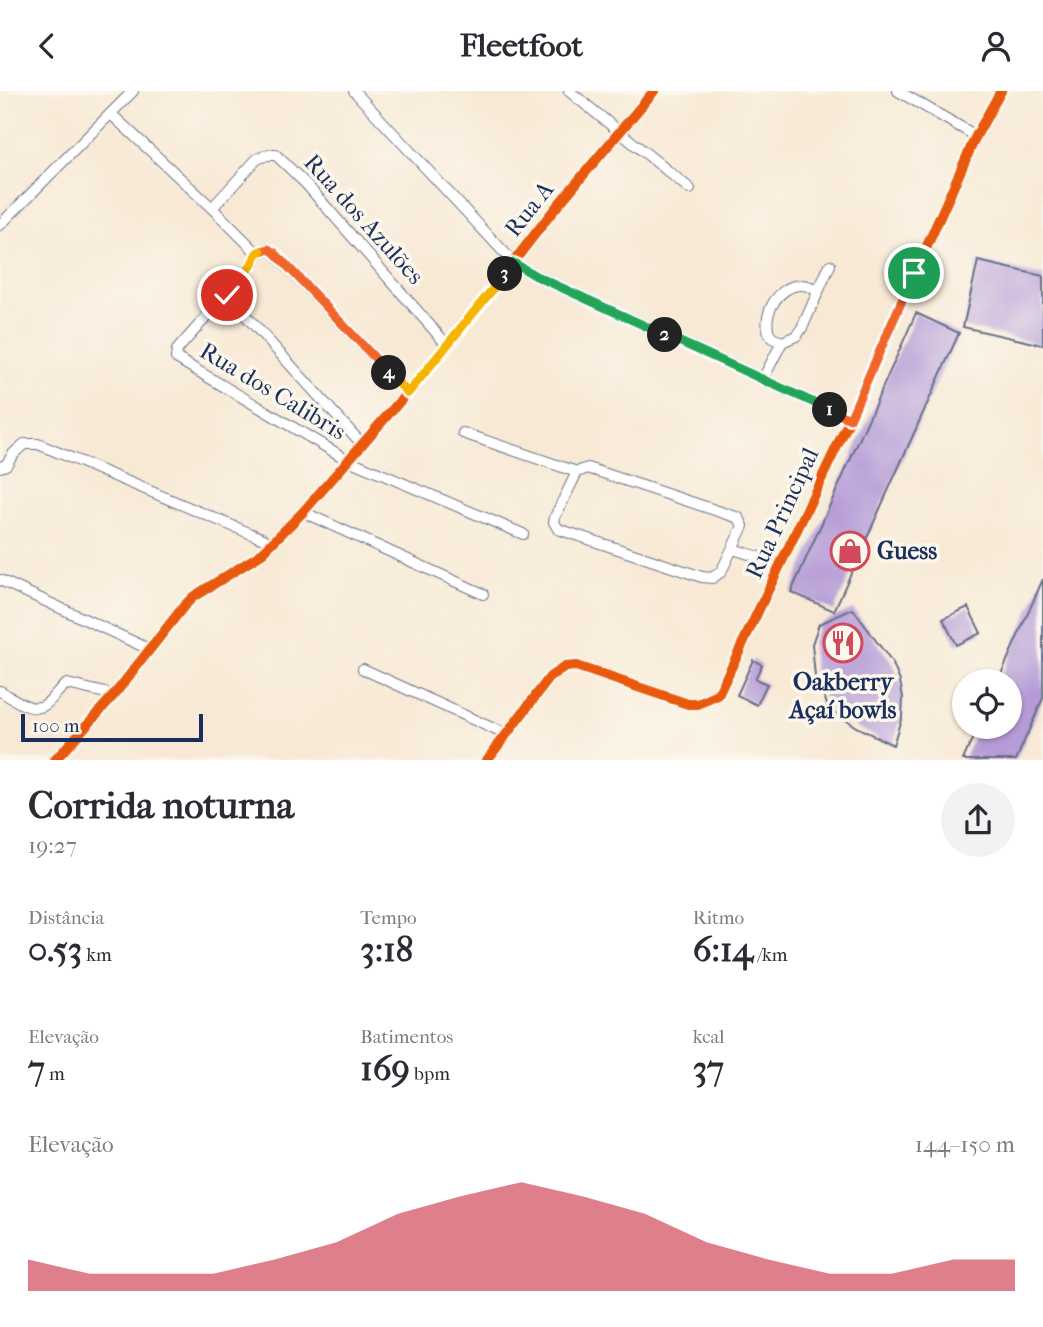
<!DOCTYPE html>
<html lang="pt">
<head>
<meta charset="utf-8">
<style>
	:root { --surface:#fff; --page:#f2f2f3; --text:#2b2b33; --muted:#7c7c81; --accent:#d1495b }
	body { margin:0; font-family:"IM FELL French Canon",serif; background:var(--page); color:var(--text); height:100vh; display:flex; flex-direction:column; font-size:26px; white-space:nowrap }
	* { box-sizing:border-box; margin:0 }
	p { font-size:23px; color:var(--muted) }
	.icon { flex:none; width:38px; height:38px; fill:none; stroke:currentColor; stroke-width:2; stroke-linecap:round; stroke-linejoin:round }
	.map { position:relative; height:669px; overflow:hidden }
	.side { display:flex; flex-direction:column; background:var(--surface); flex:1 }
	.side>* { flex:none }
	.controls { position:absolute; left:952px; top:578px; display:grid; gap:14px }
	.controls a { display:grid; place-items:center; width:70px; height:70px; border-radius:50%; background:var(--surface); box-shadow:0 2px 5px #0004; font-size:35px }
	.scale { position:absolute; left:21px; bottom:18px; width:182px; box-sizing:border-box; padding-left:7px; border:4px solid #1b2f5e; border-top:0; font-size:19px; line-height:24px; white-space:nowrap; color:#1b2f5e; -webkit-text-stroke:5px #fbf7ec; paint-order:stroke }
	.pin { position:absolute; display:grid; place-items:center; width:60px; height:60px; color:#fff; margin:-30px; border:4px solid #fff; border-radius:50%; box-shadow:0 2px 7px #0007 }
	.km { position:absolute; width:35px; height:35px; margin:-18px; border-radius:50%; background:#222; color:#fff; font-size:19px; line-height:35px; text-align:center }
	.round { display:grid; place-items:center; flex:none; width:74px; height:74px; border-radius:37px; background:var(--page) }
	.head { display:flex; align-items:center; justify-content:space-between; height:119px; padding:0 28px }
	h1 { font-size:38px; font-weight:800; line-height:52px }
	.metrics { display:grid; grid-template-columns:repeat(3,1fr); gap:10px; height:119px; padding:7px 28px }
	.metrics div { display:grid; align-content:center }
	.metrics b { font-size:35px; font-weight:800 }
	.metrics small { font-size:19px; font-weight:400 }
	.metrics p { font-size:19px }
	.chart { height:196px; padding:14px 28px }
	.chart p { display:flex; justify-content:space-between }
	.chart svg { width:100%; height:126px; margin-top:7px; fill:var(--accent); opacity:.7 }
	header { display:flex; justify-content:space-between; align-items:center; height:91px; padding:0 28px; background:var(--surface); font-size:32px; font-weight:800 }
	.map>svg:first-child { display:block }
	.building { fill:#b59bd7 }
	.lines { fill:none; stroke-linecap:round; stroke-linejoin:round }
	.street-casing { stroke:#687088; stroke-width:12 }
	.street { stroke:#fff; stroke-width:10 }
	.cycleway-casing { stroke:#fbf7ec; stroke-width:15 }
	.cycleway { stroke:#e8590c; stroke-width:10 }
	.split-1-casing { stroke:#fff; stroke-width:14 }
	.split-2-casing { stroke:#fff; stroke-width:14 }
	.split-3-casing { stroke:#fff; stroke-width:14 }
	.split-4-casing { stroke:#fff; stroke-width:14 }
	.split-5-casing { stroke:#fff; stroke-width:14 }
	.split-6-casing { stroke:#fff; stroke-width:14 }
	.split-1 { stroke:#f0652b; stroke-width:9 }
	.split-2 { stroke:#22a559; stroke-width:9 }
	.split-3 { stroke:#22a559; stroke-width:9 }
	.split-4 { stroke:#f5b400; stroke-width:9 }
	.split-5 { stroke:#f0652b; stroke-width:9 }
	.split-6 { stroke:#f5b400; stroke-width:9 }
	.labels { text-anchor:middle; stroke-width:7; stroke-linejoin:round; paint-order:stroke }
	.street-label { font-size:24px; fill:#1b2f5e; stroke:#fbf7ec }
	.poi-label { font-size:24px; font-weight:bold; fill:#1b2f5e; stroke:#fbf7ec; text-anchor:start }
</style>
</head>
<body>
<header><svg class="icon" aria-label="back" viewBox="0 0 24 24"><path d="M15 5l-7 7 7 7"/></svg>Fleetfoot<svg class="icon" aria-label="person" viewBox="0 0 24 24"><circle cx="12" cy="8" r="4"/><path d="M4 21q1-7 8-7t8 7"/></svg></header>
<div class="map">
<svg width="1043" height="669" viewBox="0 0 1043 669">
	<rect width="100%" height="100%" fill="#fbf7ec"/>
	<filter id="ink" filterUnits="userSpaceOnUse"><feTurbulence type="fractalNoise" baseFrequency=".0143" numOctaves="2"/><feDisplacementMap in="SourceGraphic" scale="14" xChannelSelector="R" yChannelSelector="G"/><feConvolveMatrix kernelMatrix="1 2 1 2 8 2 1 2 1" color-interpolation-filters="sRGB"/></filter>
	<filter id="wash" filterUnits="userSpaceOnUse"><feTurbulence type="fractalNoise" baseFrequency=".00686" numOctaves="4" result="noise"/><feDisplacementMap in="SourceGraphic" scale="28" xChannelSelector="R" yChannelSelector="G"/><feGaussianBlur stdDeviation="1.57" result="paint"/><feColorMatrix in="noise" values="0 0 0 0 0 0 0 0 0 0 0 0 0 0 0 0 0 1.4 0 .05"/><feComposite in="paint" operator="in"/></filter>
	<g filter="url(#wash)">
		<rect width="100%" height="100%" fill="#f8e9d5"/>
		<g id="blocks">
			<g class="building">
				<path d="M978,170L1043,185V254L963,236Z"/>
				<path d="M916,222L959,242L834,520L791,501Z"/>
				<path d="M1043,488V607L1016,669H963L978,635H1010V590H998Z"/>
				<path d="M968,516L981,542L956,554L943,528Z"/>
				<path d="M853,518L893,573L900,590L903,607L902,625L893,654L856,636L829,617L815,586L812,553L819,533Z"/>
				<path d="M753,569L762,574L755,588L767,593L757,614L737,604Z"/>
			</g>
		</g>
	</g>
	<g filter="url(#ink)">
		<use href="#blocks" fill-opacity="0" stroke="#687088" stroke-width="2"/>
		<g class="lines">
			<defs>
				<g id="street">
					<path d="M354,0L514,172L536,185L850,328"/>
					<path d="M569,0L690,98"/>
					<path d="M898,0L976,45"/>
					<path d="M111,23L212,117L257,162"/>
					<path d="M212,117L257,68L267,64H276L307,94L448,255"/>
					<path d="M0,134L133,0"/>
					<path d="M257,162L251,175L177,259L176,267L348,369L523,443"/>
					<path d="M257,162L269,158L273,161L408,302"/>
					<path d="M227,204L362,353"/>
					<path d="M782,251L772,247C758,228 778,193 802,194C808,194 813,198 818,200"/>
					<path d="M763,288L782,251L796,245L802,237L830,174"/>
					<path d="M463,342L577,381"/>
					<path d="M0,376L6,374L13,363L24,353H38L273,452"/>
					<path d="M588,377L739,427L743,435L721,481L712,487L702,486L558,438L554,431L555,426L577,381Z"/>
					<path d="M303,421L483,503"/>
					<path d="M733,458L781,473"/>
					<path d="M0,489L151,559"/>
					<path d="M363,578L507,644"/>
					<path d="M0,600C13,607 33,624 46,613C54,607 58,598 67,593L114,604"/>
					<path d="M55,669L114,604L184,515L193,506L260,464L303,421L448,255L553,120L654,0"/>
					<path d="M487,669L550,586L565,576L576,575L688,613H698L718,604L850,328L976,45L1001,0"/>
				</g>
			</defs>
			<use href="#street" class="street-casing"/>
			<use href="#street" class="street"/>
			<defs>
				<g id="cycleway">
					<path d="M55,669L114,604L184,515L193,506L260,464L303,421L448,255L553,120L654,0"/>
					<path d="M487,669L550,586L565,576L576,575L688,613H698L718,604L850,328L976,45L1001,0"/>
				</g>
			</defs>
			<use href="#cycleway" class="cycleway-casing"/>
			<use href="#cycleway" class="cycleway"/>
		</g>
	</g>
	<g class="lines" filter="url(#ink)">
		<defs>
			<path id="split-1" d="M830,319L850,328L914,182"/>
			<path id="split-2" d="M665,244L830,319"/>
			<path id="split-3" d="M505,183L514,172L536,185L665,244"/>
			<path id="split-4" d="M389,282L408,302L505,183"/>
			<path id="split-5" d="M261,160L269,158L274,161L389,282"/>
			<path id="split-6" d="M227,204L251,175L257,162L261,160"/>
		</defs>
		<use href="#split-1" class="split-1-casing"/>
		<use href="#split-2" class="split-2-casing"/>
		<use href="#split-3" class="split-3-casing"/>
		<use href="#split-4" class="split-4-casing"/>
		<use href="#split-5" class="split-5-casing"/>
		<use href="#split-6" class="split-6-casing"/>
		<use href="#split-1" class="split-1"/>
		<use href="#split-2" class="split-2"/>
		<use href="#split-3" class="split-3"/>
		<use href="#split-4" class="split-4"/>
		<use href="#split-5" class="split-5"/>
		<use href="#split-6" class="split-6"/>
	</g>
	<defs>
		<symbol id="shop-ring" viewBox="-11 -11 22 22"><circle r="9.5" fill="#fbf7ec" stroke="#d1495b" stroke-width="1.5"/><path d="M-5-2.5h2.3a2.7 3.5 0 0 1 5.4 0H5L5.5 6h-11ZM-1.5-2.5h3a1.5 2.3 0 0 0-3 0Z" fill="#d1495b"/></symbol>
		<symbol id="restaurant-ring" viewBox="-11 -11 22 22"><circle r="9.5" fill="#fbf7ec" stroke="#d1495b" stroke-width="1.5"/><path d="M-5-6h1v4h1v-4h1v4h1v-4h1v5L-1.5 .5V6h-2V.5L-5-1ZM5-6V6H3V1.5H1.5Q1.5-4 5-6Z" fill="#d1495b"/></symbol>
	</defs>
	<g fill-rule="evenodd">
		<use href="#shop-ring" x="828" y="438" width="44" height="44"/>
		<use href="#restaurant-ring" x="821" y="530" width="44" height="44"/>
	</g>
	<g class="labels">
		<g class="street-label">
			<text transform="translate(529 118) rotate(-52)" y="8">Rua A</text>
			<text transform="translate(364 128) rotate(48)" y="8">Rua dos Azulões</text>
			<text transform="translate(273 300) rotate(31)" y="8">Rua dos Calibris</text>
			<text transform="translate(782 422) rotate(-65)" y="8">Rua Principal</text>
		</g>
		<g class="poi-label">
			<text x="877" y="468">Guess</text>
			<text x="843" y="599" text-anchor="middle">Oakberry<tspan x="843" dy="28">Açaí bowls</tspan></text>
		</g>
	</g>
</svg>
<div class="controls">
<a><svg class="icon" aria-label="locate" viewBox="0 0 24 24"><circle cx="12" cy="12" r="6"/><path d="M12 2v4M12 18v4M2 12h4M18 12h4"/></svg></a>
</div>
<div class="scale">100 m</div>
<div class="pin" style="left:914px;top:182px;background:#1e9e55"><svg class="icon" aria-label="arrive" viewBox="0 0 24 24"><path d="M6 21V4h12l-3 4 3 4H6"/></svg></div>
<div class="pin" style="left:227px;top:204px;background:#d93025"><svg class="icon" aria-label="check" viewBox="0 0 24 24"><path d="M5 12l5 5 9-10"/></svg></div>
<b class="km" style="left:830px;top:319px">1</b>
<b class="km" style="left:665px;top:244px">2</b>
<b class="km" style="left:505px;top:183px">3</b>
<b class="km" style="left:389px;top:282px">4</b>
</div>
<section class="side">
<div class="head"><div><h1>Corrida noturna</h1><p>19:27</p></div><a class="round"><svg class="icon" aria-label="share" viewBox="0 0 24 24"><path d="M12 15V3M7 8l5-5 5 5M5 13v7h14v-7"/></svg></a></div>
<div class="metrics">
<div><p>Distância</p><b>0.53<small> km</small></b></div>
<div><p>Tempo</p><b>3:18</b></div>
<div><p>Ritmo</p><b>6:14<small> /km</small></b></div>
</div>
<div class="metrics">
<div><p>Elevação</p><b>7<small> m</small></b></div>
<div><p>Batimentos</p><b>169<small> bpm</small></b></div>
<div><p>kcal</p><b>37</b></div>
</div>
<div class="chart"><p><span>Elevação</span>144–150 m</p>
<svg viewBox="0 0 160 44" preserveAspectRatio="none"><path d="M0 44V33L10 38L20 38L30 38L40 33L50 27L60 17L70 11L80 6L90 11L100 17L110 27L120 33L130 38L140 38L150 33L160 33V44z"/></svg>
</div>
</section>
</body>
</html>
